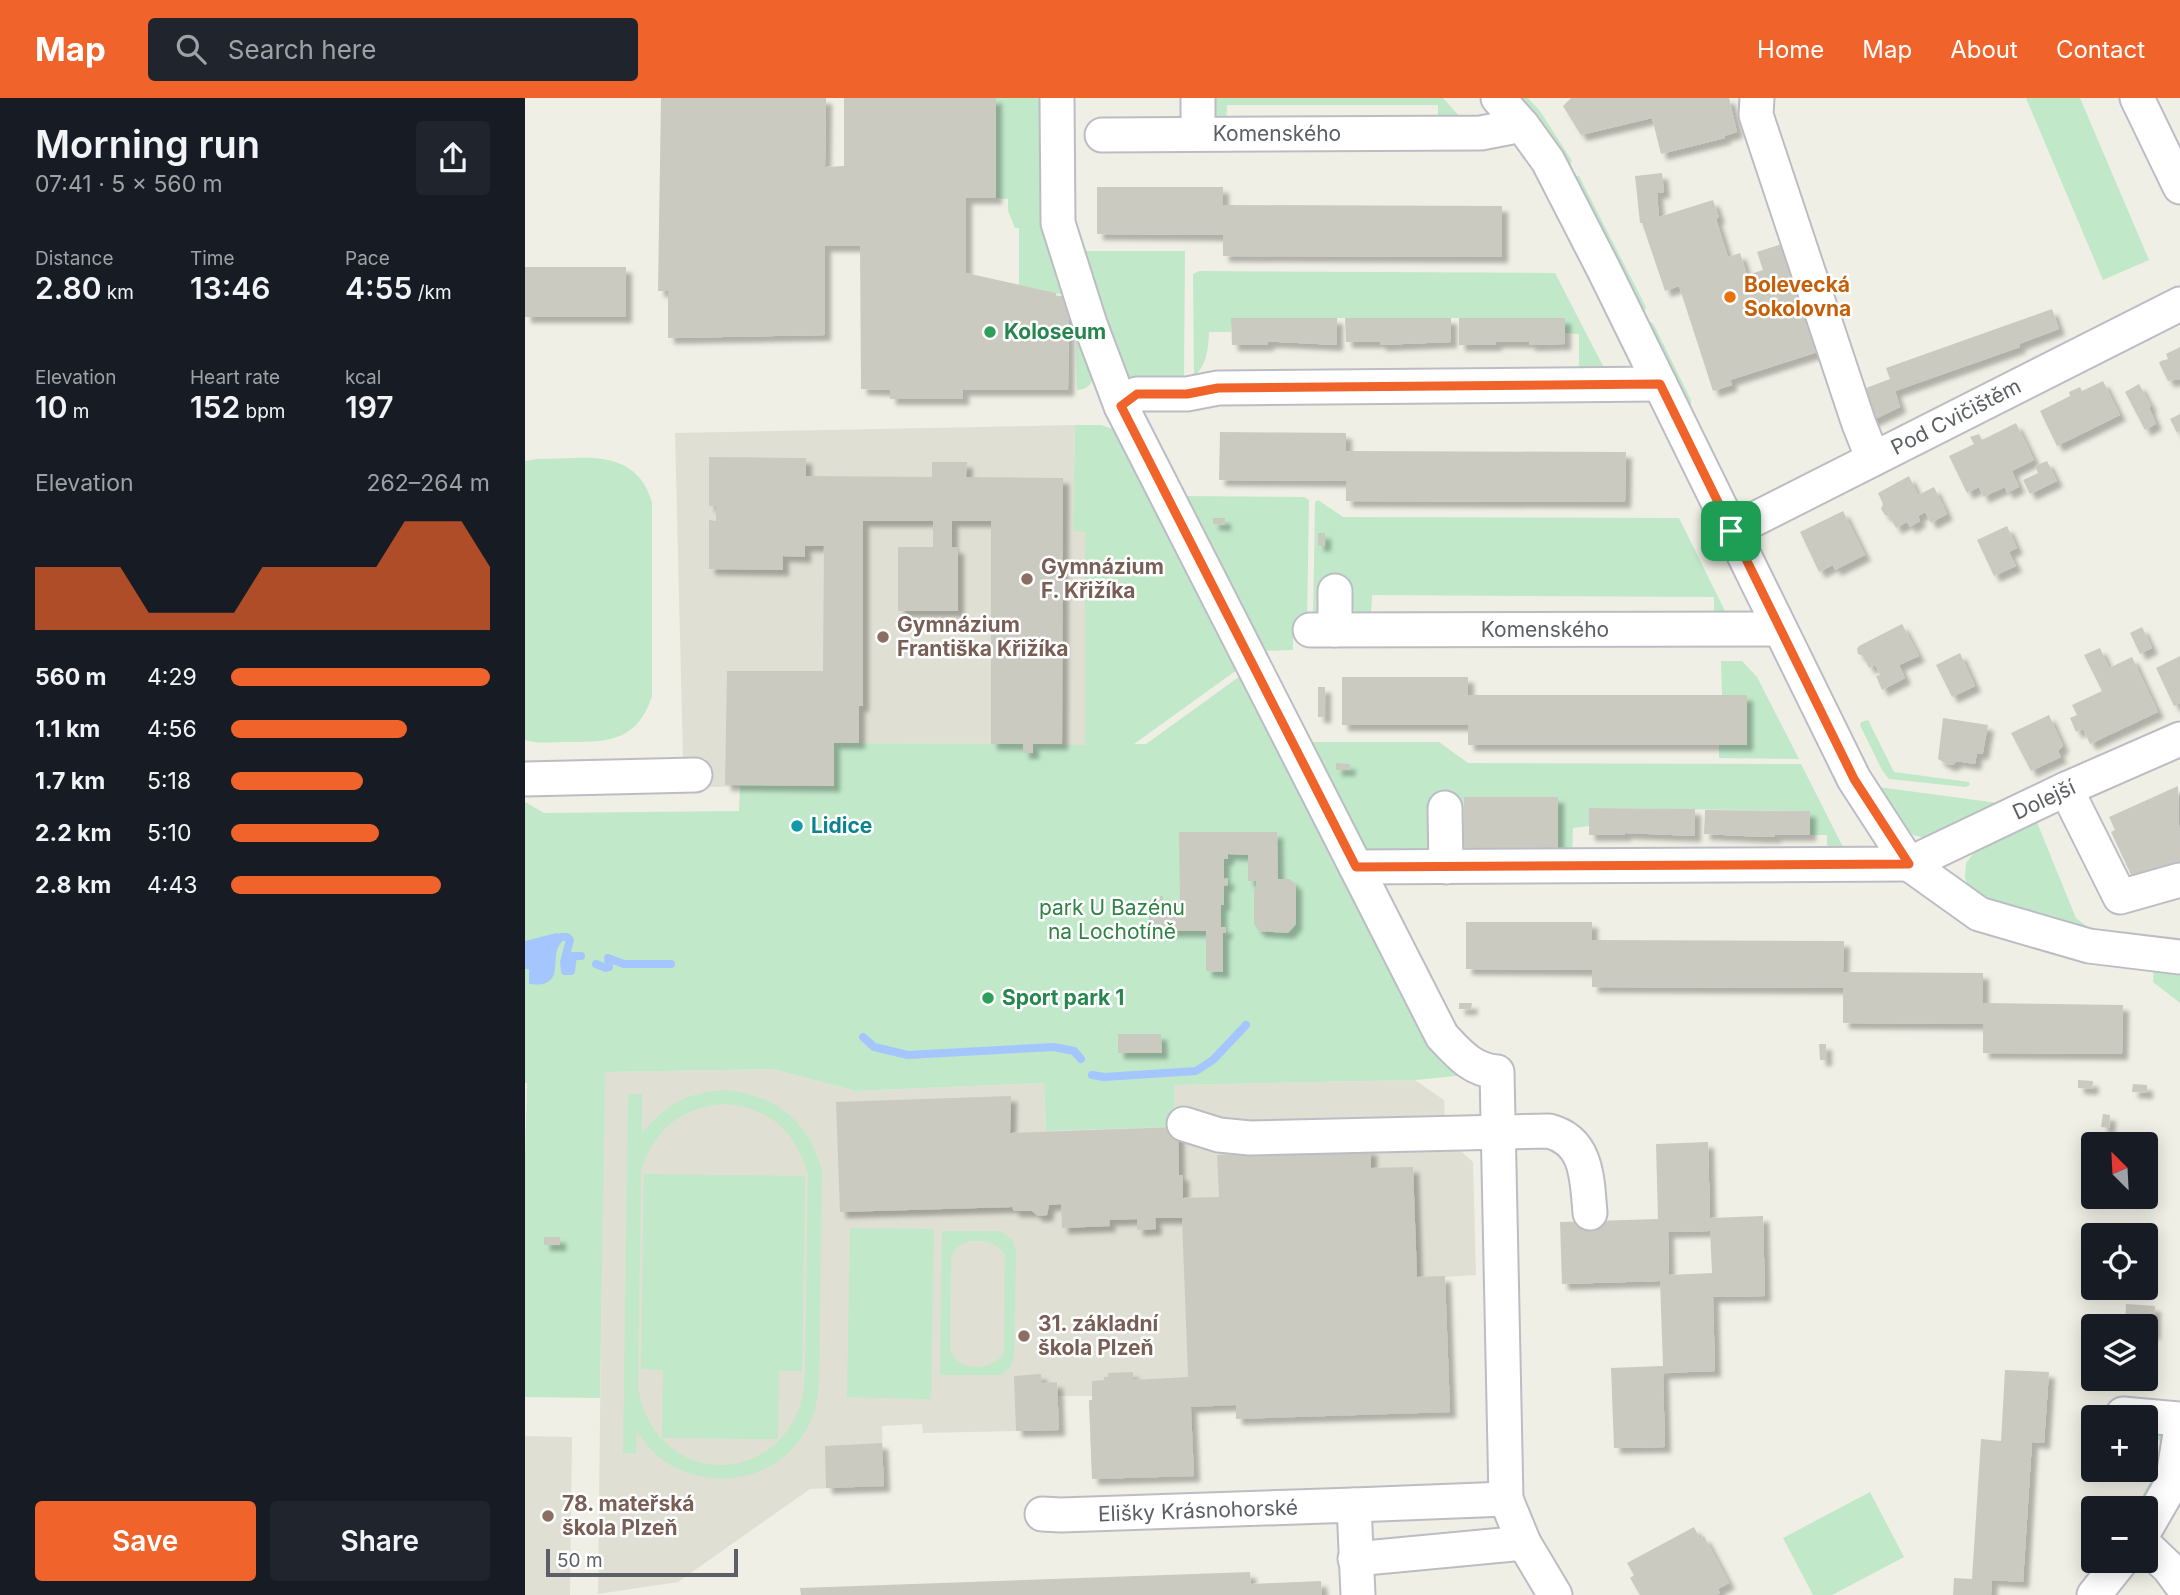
<!DOCTYPE html>
<html lang="en">
<head>
<meta charset="utf-8">
<style>
	:root { --surface:#171b24; --page:#20242c; --text:#f1f3f6; --muted:#9ea1a6; --accent:#f0632a }
	body { margin:0; font-family:Inter,sans-serif; background:var(--page); color:var(--text); height:100vh; display:flex; flex-direction:column; font-size:26px; white-space:nowrap }
	* { box-sizing:border-box; margin:0 }
	p { font-size:23px; color:var(--muted) }
	.icon { flex:none; width:38px; height:38px; fill:none; stroke:currentColor; stroke-width:2; stroke-linecap:round; stroke-linejoin:round }
	.map { position:relative; flex:1; overflow:hidden }
	.details { display:flex; flex-direction:column; background:var(--surface); width:525px }
	.details>* { flex:none }
	.needle { width:46px; rotate:336deg }
	.fabs { position:absolute; left:1556px; top:1034px; display:grid; gap:14px }
	.fabs a { display:grid; place-items:center; width:77px; height:77px; border-radius:7px; background:var(--surface); box-shadow:0 4px 18px #0003; font-size:35px }
	.scale { position:absolute; left:21px; bottom:18px; width:192px; box-sizing:border-box; padding-left:7px; border:4px solid #5c5f66; border-top:0; font-size:19px; line-height:24px; white-space:nowrap; color:#5c5f66; -webkit-text-stroke:5px #fff; paint-order:stroke }
	.pin { position:absolute; display:grid; place-items:center; width:60px; height:60px; color:#fff; margin:-30px; border-radius:14px; box-shadow:0 4px 10px #0006 }
	.round { display:grid; place-items:center; flex:none; width:74px; height:74px; border-radius:7px; background:var(--page) }
	.summary { display:flex; align-items:center; justify-content:space-between; height:119px; padding:0 35px }
	h1 { font-size:38px; font-weight:600; line-height:52px }
	.metrics { display:grid; grid-template-columns:repeat(3,1fr); gap:10px; height:119px; padding:7px 35px }
	.metrics div { display:grid; align-content:center }
	.metrics b { font-size:30px; font-weight:600 }
	.metrics small { font-size:19px; font-weight:400 }
	.metrics p { font-size:19px }
	.chart { height:196px; padding:14px 35px }
	.chart p { display:flex; justify-content:space-between }
	.chart svg { width:100%; height:126px; margin-top:7px; fill:var(--accent); opacity:.7 }
	.primary-button { display:flex; gap:14px; margin-top:auto; padding:14px 35px }
	.primary-button a { flex:1; height:80px; border-radius:7px; background:var(--accent); color:#fff; font-size:28px; font-weight:600; line-height:80px; text-align:center }
	.primary-button a+a { background:var(--page); color:var(--text) }
	ul { padding:0 35px; list-style:none; font-size:23px }
	li { display:grid; grid-template-columns:112px 84px 1fr; align-items:center; height:52px }
	li i { height:18px; border-radius:9px; background:var(--accent) }
	header { display:flex; align-items:center; gap:42px; box-sizing:border-box; height:98px; padding:0 35px; background:var(--accent); color:#fff }
	header strong { font-size:33px }
	nav { display:flex; gap:38px; margin-inline-start:auto; font-size:24px }
	.search { width:490px; height:63px; background:var(--page); display:flex; align-items:center; gap:18px; box-sizing:border-box; padding:0 24px; border-radius:7px; color:var(--muted); font-size:26px }
	main { display:flex; flex:1; min-height:0 }
	.map>svg:first-child { display:block }
	.education { fill:#e0dfd3 }
	.green { fill:#c0e8c9; fill-rule:evenodd }
	.water { fill:#a5c5ff }
	.lines { fill:none; stroke-linecap:round; stroke-linejoin:round }
	.stream { stroke:#a5c5ff; stroke-width:8 }
	.building { fill:#cbcac1; fill-rule:evenodd; filter:url(#shadow) }
	.minor-casing { stroke:#bcbdc4; stroke-width:37 }
	.minor { stroke:#fff; stroke-width:33 }
	.route-casing { stroke:#fff; stroke-width:14 }
	.route { stroke:#f0632a; stroke-width:9 }
	.food-dot { fill:#e8710a; stroke:#fff; stroke-width:2.5 }
	.leisure-dot { fill:#2e9e5b; stroke:#fff; stroke-width:2.5 }
	.education-dot { fill:#8d6e63; stroke:#fff; stroke-width:2.5 }
	.culture-dot { fill:#0f9aa8; stroke:#fff; stroke-width:2.5 }
	.labels { text-anchor:middle; stroke-width:5; stroke-linejoin:round; paint-order:stroke }
	.street-label { font-size:21px; fill:#5c5f66; stroke:#fff }
	.food-label { font-size:21px; font-weight:bold; fill:#c56008; stroke:#fff; text-anchor:start }
	.leisure-label { font-size:21px; font-weight:bold; fill:#27864d; stroke:#fff; text-anchor:start }
	.education-label { font-size:21px; font-weight:bold; fill:#785e54; stroke:#fff; text-anchor:start }
	.culture-label { font-size:21px; font-weight:bold; fill:#0d838f; stroke:#fff; text-anchor:start }
	.park-label { font-size:21px; fill:#308245; stroke:#fff }
</style>
</head>
<body>
<header>
<strong>Map</strong>
<div class="search"><svg class="icon" aria-label="search" viewBox="0 0 24 24"><circle cx="10" cy="10" r="6"/><path d="M15 15l6 6"/></svg>Search here</div>
<nav><a>Home</a><a>Map</a><a>About</a><a>Contact</a></nav>
</header>
<main>
<section class="details">
<div class="summary"><div><h1>Morning run</h1><p>07:41 · 5 × 560 m</p></div><a class="round"><svg class="icon" aria-label="share" viewBox="0 0 24 24"><path d="M12 15V3M7 8l5-5 5 5M5 13v7h14v-7"/></svg></a></div>
<div class="metrics">
<div><p>Distance</p><b>2.80<small> km</small></b></div>
<div><p>Time</p><b>13:46</b></div>
<div><p>Pace</p><b>4:55<small> /km</small></b></div>
</div>
<div class="metrics">
<div><p>Elevation</p><b>10<small> m</small></b></div>
<div><p>Heart rate</p><b>152<small> bpm</small></b></div>
<div><p>kcal</p><b>197</b></div>
</div>
<div class="chart"><p><span>Elevation</span>262–264 m</p>
<svg viewBox="0 0 160 44" preserveAspectRatio="none"><path d="M0 44V22L10 22L20 22L30 22L40 38L50 38L60 38L70 38L80 22L90 22L100 22L110 22L120 22L130 6L140 6L150 6L160 22V44z"/></svg>
</div>
<ul>
<li><b>560 m</b>4:29<i style="width:100%"></i></li>
<li><b>1.1 km</b>4:56<i style="width:68%"></i></li>
<li><b>1.7 km</b>5:18<i style="width:51%"></i></li>
<li><b>2.2 km</b>5:10<i style="width:57%"></i></li>
<li><b>2.8 km</b>4:43<i style="width:81%"></i></li>
</ul>
<div class="primary-button"><a>Save</a><a>Share</a></div>
</section>
<div class="map">
<svg width="1655" height="1497" viewBox="0 0 1655 1497">
	<defs>
		<filter id="shadow"><feDropShadow dx="6" dy="6" stdDeviation="2" flood-color="#0004"/></filter>
	</defs>
	<rect width="100%" height="100%" fill="#f0efe5"/>
	<g class="education">
		<path d="M550,327L548,433H560V647L498,655V646L310,645L309,688L182,689L181,661L158,660L150,335Z"/>
		<path d="M248,971L330,993L519,985L521,1033L650,1029L649,987L890,982L919,1002L921,1040L948,1064L951,1177L920,1179L925,1314L711,1321V1308L667,1309L669,1378L567,1381L564,1302H567V1298H533L534,1332L398,1335L397,1326L357,1328L359,1388L285,1391L153,1484L73,1496L79,974Z"/>
		<path d="M0,1338L47,1339L45,1497H0Z"/>
	</g>
	<g class="green">
		<path d="M471,0H524L569,277C566,287 563,291 552,292L551,229L544,198L494,187V130H490L483,113V101L471,100Z"/>
		<path d="M678,0H918L935,19L913,27V7H702L701,26L689,23Z"/>
		<path d="M996,0H1003L1015,13L1047,63L1044,69L1017,26Z"/>
		<path d="M1501,0H1555L1624,162L1578,182Z"/>
		<path d="M1048,78H1054L1121,209L1119,215Z"/>
		<path d="M551,153H660L659,282L601,283Z"/>
		<path d="M674,173L1030,175L1078,268L1054,273V236L1040,235L1039,220H707L706,234H684C683,252 682,266 669,279L668,176Z"/>
		<path d="M1126,224L1129,227L1166,302V307L1164,308L1122,225Z"/>
		<path d="M550,327H576L594,333L716,569L609,646H621L718,576L897,900L972,974L890,982L649,987L650,1029L521,1033L519,985L330,993L248,971L80,974L75,1300L0,1299V1057L2,985H0V704L19,715L214,713L215,687L309,688V645L498,646L499,655H508V646L560,647V434L548,433Z"/>
		<path d="M12,361C59,361 110,348 127,404V598C112,645 81,644 39,644C26,644 12,646 0,642V363Z"/>
		<path d="M655,398L779,399L784,402L782,525L768,526V552L732,553Z"/>
		<path d="M793,402L818,419L1154,420L1201,515L1189,518V499L847,497L846,517L831,514L824,508L797,511L788,523L790,404Z"/>
		<path d="M1196,563H1217L1232,579L1274,661L1194,660V647H1222V597H1197Z"/>
		<path d="M1343,622L1369,674L1444,684L1445,687L1440,689L1364,681L1357,672L1335,627L1336,624Z"/>
		<path d="M778,644H914L943,665L1276,666L1320,753L1302,758V737H1285V713L1065,710L1064,728L1048,730L1047,757L832,755Z"/>
		<path d="M1353,689L1488,707L1410,742L1388,737L1371,720Z"/>
		<path d="M1511,722L1551,820L1564,830L1537,829L1455,802L1443,790L1440,779L1441,765L1448,756L1458,748Z"/>
		<path d="M1629,866L1645,870L1655,878V905L1628,884Z"/>
		<path d="M199,992C252,997 283,1022 297,1073L294,1276C294,1297 291,1316 280,1334C251,1383 184,1395 138,1362C127,1354 120,1344 112,1334L111,1355H98L103,996H117V1035C142,1006 161,995 199,992ZM199,1006C245,1010 270,1032 283,1076L280,1276C277,1388 134,1401 113,1291L116,1073C129,1031 155,1010 199,1006Z"/>
		<path d="M119,1076L280,1078L277,1273H254L253,1341L137,1340L138,1272L116,1271Z"/>
		<path d="M325,1130L409,1131L406,1301L322,1299Z"/>
		<path d="M417,1133H476L488,1143L491,1154L489,1257L485,1270L475,1277H415ZM443,1143C458,1143 471,1142 480,1157L479,1254C469,1274 431,1275 425,1251L426,1158L431,1150Z"/>
		<path d="M1621,1325L1641,1335L1634,1372L1617,1410H1611L1628,1378L1637,1343L1621,1340Z"/>
		<path d="M1345,1394L1379,1459L1307,1497H1288L1258,1440Z"/>
	</g>
	<path class="water" d="M32,835L37,844C22,857 44,891 4,886V871H0V843Z"/>
	<g class="lines">
		<g class="stream">
			<path d="M28,844L36,839H42L45,842L39,864L40,873H46L48,858H56"/>
			<path d="M71,866L81,870L84,869L83,860L99,866H146"/>
			<path d="M338,939L349,949L383,957L529,949L549,953L556,961"/>
			<path d="M567,977L579,979L671,973L688,962L721,927"/>
		</g>
	</g>
	<g class="building">
		<path d="M136,0H301L300,69L319,68V0H471V100H441V175L531,195V198H544L543,292H438V301H365V292L336,291L335,148H300V237L143,240V193H133Z"/>
		<path d="M1046,0H1204L1212,34L1199,38L1200,40L1136,56L1127,20L1056,37L1038,8Z"/>
		<path d="M1137,75L1139,94L1132,95L1134,119L1188,102L1194,119L1191,121L1203,159L1215,155L1222,177L1238,172L1232,154L1269,142L1296,253L1205,282L1207,287L1188,293L1154,188L1140,193L1117,125H1115L1110,78Z"/>
		<path d="M572,89H698V107L977,108V159L698,158V137L572,136Z"/>
		<rect x="0" y="169" width="101" height="50"/>
		<path d="M1527,211L1534,231L1494,246L1495,249L1370,293L1375,309L1344,324L1333,293L1365,281L1361,270Z"/>
		<path d="M706,220H812V247L753,244H743V247H707Z"/>
		<path d="M820,220H926V244L855,247V244H821Z"/>
		<path d="M934,220H1040V246L1004,247V244H971V247H934Z"/>
		<path d="M1655,249V281L1643,283L1634,265L1636,263L1643,261L1641,256Z"/>
		<path d="M1578,283L1595,317L1532,348L1515,313L1545,298L1544,294L1555,289L1557,293Z"/>
		<path d="M1614,286L1626,308L1624,309L1631,326L1620,332L1600,294Z"/>
		<path d="M1655,316V333L1652,335L1645,321Z"/>
		<path d="M1491,325L1509,362L1487,373L1494,389L1482,395L1480,389L1458,399L1454,389L1442,395L1424,358L1449,346L1445,339L1454,336L1457,342Z"/>
		<path d="M695,334L821,335V353L1101,354L1100,404L821,403V383L694,382Z"/>
		<path d="M184,359L281,360V378L407,379V364H442L441,379L538,380L537,646H508V655H498V646H466V423H427V449L433,450V513H373V449H408V423H338V608H334V645H309V688L200,687L202,573H298L299,448H280V459L258,458V472L184,471V422L191,423V408H184Z"/>
		<path d="M1522,363L1532,383L1505,396L1498,382L1513,375L1510,368Z"/>
		<path d="M1384,378L1393,397L1409,389L1422,416L1406,425L1400,414L1393,418L1395,423L1385,429L1382,424L1371,430L1365,419L1360,417L1356,411L1358,406L1353,395Z"/>
		<path d="M1318,413L1340,457L1310,472L1308,467L1294,474L1275,434Z"/>
		<path d="M688,420H700V427L688,426Z"/>
		<path d="M1482,428L1492,450L1484,454L1491,468L1469,478L1452,442Z"/>
		<path d="M793,435H800V447L793,448Z"/>
		<path d="M1377,526L1394,558L1374,567L1380,580L1357,592L1351,578L1355,577L1350,567L1344,570L1338,558L1333,556L1332,551L1334,548Z"/>
		<path d="M1617,529L1627,550L1615,556L1605,535Z"/>
		<path d="M1575,550L1584,570L1607,559L1633,614L1565,646L1558,631L1551,634L1545,620L1552,617L1547,607L1577,593L1559,557Z"/>
		<path d="M1435,555L1450,588L1427,599L1411,567Z"/>
		<path d="M1655,558V605L1649,608L1631,570Z"/>
		<path d="M817,579H943V597H1222V647H943V627H817Z"/>
		<rect x="793" y="589" width="7" height="30"/>
		<path d="M1524,617L1538,648L1533,653L1536,659L1506,673L1486,635Z"/>
		<path d="M1418,620L1463,627L1458,654L1457,656L1452,655L1450,666L1431,663L1429,666L1423,667L1413,661Z"/>
		<path d="M811,665L825,666L824,672H811Z"/>
		<path d="M1653,688L1655,765L1623,780L1608,781L1586,734L1590,732L1584,719Z"/>
		<path d="M939,699H1033V752L939,751Z"/>
		<path d="M1064,710L1170,711V738L1100,735V737H1064Z"/>
		<path d="M1180,712L1285,713V737H1250V739H1238L1179,736Z"/>
		<path d="M654,734H752L753,781H765L771,787V826L763,835L734,833L729,826V790H731V783H723V757L703,756V761H699V781L703,780V787L699,788V807H696V829H701V835H698V874L681,873V833H624V802H635V798H638V804L655,803Z"/>
		<path d="M941,824H1067V842L1319,843L1318,874L1458,875V905L1598,907L1597,956L1458,955V926L1318,925V890L1067,889V872L941,871Z"/>
		<path d="M934,905H947L946,911H934Z"/>
		<path d="M593,936H636L637,955H593Z"/>
		<path d="M1294,946H1301V962H1295Z"/>
		<path d="M1553,982L1568,983L1567,991L1553,990Z"/>
		<path d="M1608,986L1622,987V995L1607,994Z"/>
		<path d="M486,998L485,1035L653,1029L654,1077H658V1100L694,1099L692,1057L846,1051V1070L888,1069L892,1179L920,1178L925,1314L711,1321V1307L666,1309L669,1378L567,1381L564,1302H567V1283L579,1282V1279H583V1275L608,1274V1282L663,1279L657,1120H630L631,1131L612,1132V1121L584,1122L585,1128L537,1130L536,1106L524,1107L522,1117L513,1118L507,1113H489L487,1109L315,1114L311,1004Z"/>
		<path d="M1578,1016L1585,1017L1584,1030L1576,1029Z"/>
		<path d="M1183,1044L1185,1120L1238,1118L1240,1198L1188,1199L1190,1273L1138,1275L1140,1349L1089,1350L1086,1270L1138,1268L1135,1183L1037,1186L1035,1124L1133,1121L1131,1046ZM1185,1133L1187,1175L1144,1177L1143,1134Z"/>
		<rect x="19" y="1139" width="16" height="8"/>
		<path d="M1601,1206L1630,1208L1629,1236L1620,1235V1228H1600Z"/>
		<path d="M1480,1272L1524,1274L1519,1345L1507,1344L1498,1484L1467,1482L1466,1497H1428L1429,1480L1447,1481L1456,1341L1476,1343Z"/>
		<path d="M516,1276L517,1285L532,1284L534,1332L491,1333L489,1278Z"/>
		<path d="M1561,1313L1567,1314L1566,1325H1560Z"/>
		<path d="M357,1345L359,1388L301,1390L300,1348Z"/>
		<path d="M1169,1429L1175,1441L1179,1438L1204,1485L1193,1491L1195,1495L1192,1497H1115L1105,1480L1109,1477L1102,1465Z"/>
		<path d="M725,1474L726,1486L796,1483L797,1497H276L275,1490Z"/>
	</g>
	<g class="lines">
		<defs>
			<g id="minor">
				<path d="M532,0L533,125L565,226L596,308L917,938C934,956 947,972 972,974L981,1401L999,1445L1030,1497"/>
				<path d="M673,0V36"/>
				<path d="M973,0L997,27L1023,63L1079,172L1329,681L1384,766L1454,816L1564,848L1655,859"/>
				<path d="M1232,0L1231,17L1334,326L1348,361"/>
				<path d="M1612,0L1655,89"/>
				<path d="M577,37L956,35L997,27"/>
				<path d="M596,308L612,296H662L693,290L1135,286"/>
				<path d="M1206,433L1655,206"/>
				<path d="M785,532L1254,531"/>
				<path d="M810,532V493"/>
				<path d="M0,681L170,677"/>
				<path d="M1541,691L1595,799L1655,782"/>
				<path d="M920,710L921,769"/>
				<path d="M831,769L1384,766L1541,691L1655,641"/>
				<path d="M659,1026L694,1037L725,1040L1024,1033C1063,1043 1062,1081 1065,1115"/>
				<path d="M1598,1316L1655,1321"/>
				<path d="M829,1407L981,1401"/>
				<path d="M517,1416L536,1417L829,1407L833,1497"/>
				<path d="M1620,1432L1647,1385L1655,1336"/>
				<path d="M1620,1447L1644,1470L1655,1485"/>
				<path d="M830,1461L999,1445"/>
				<path d="M1569,1497L1596,1463"/>
			</g>
		</defs>
		<use href="#minor" class="minor-casing"/>
		<use href="#minor" class="minor"/>
	</g>
	<g class="lines">
		<defs>
			<path id="route" d="M1135,286L1329,681L1384,766L831,769L596,308L612,296H662L693,290Z"/>
		</defs>
		<use href="#route" class="route-casing"/>
		<use href="#route" class="route"/>
	</g>
	<circle class="food-dot" cx="1205" cy="199" r="7"/>
	<g class="leisure-dot">
		<circle cx="465" cy="234" r="7"/>
		<circle cx="463" cy="900" r="7"/>
	</g>
	<g class="education-dot">
		<circle cx="502" cy="481" r="7"/>
		<circle cx="358" cy="539" r="7"/>
		<circle cx="499" cy="1238" r="7"/>
		<circle cx="23" cy="1418" r="7"/>
	</g>
	<circle class="culture-dot" cx="272" cy="728" r="7"/>
	<g class="labels">
		<g class="street-label">
			<text x="752" y="43">Komenského</text>
			<text transform="translate(1431 319) rotate(-27)" y="7">Pod Cvičištěm</text>
			<text x="1020" y="539">Komenského</text>
			<text transform="translate(1519 702) rotate(-25)" y="7">Dolejší</text>
			<text transform="translate(673 1413) rotate(-2)" y="7">Elišky Krásnohorské</text>
		</g>
		<g class="food-label">
			<text x="1219" y="194">Bolevecká<tspan x="1219" dy="24">Sokolovna</tspan></text>
		</g>
		<g class="leisure-label">
			<text x="479" y="241">Koloseum</text>
			<text x="477" y="907">Sport park 1</text>
		</g>
		<g class="education-label">
			<text x="516" y="476">Gymnázium<tspan x="516" dy="24">F. Křižíka</tspan></text>
			<text x="372" y="534">Gymnázium<tspan x="372" dy="24">Františka Křižíka</tspan></text>
			<text x="513" y="1233">31. základní<tspan x="513" dy="24">škola Plzeň</tspan></text>
			<text x="37" y="1413">78. mateřská<tspan x="37" dy="24">škola Plzeň</tspan></text>
		</g>
		<g class="culture-label">
			<text x="286" y="735">Lidice</text>
		</g>
		<g class="park-label">
			<text x="587" y="817">park U Bazénu<tspan x="587" dy="24">na Lochotíně</tspan></text>
		</g>
	</g>
</svg>
<div class="fabs">
<a><svg class="needle" viewBox="-14 -14 28 28"><path d="M0-13l5 13h-10z" fill="#e53935"/><path d="M0 13l5-13h-10z" fill="#9ea1a6"/></svg></a>
<a><svg class="icon" aria-label="locate" viewBox="0 0 24 24"><circle cx="12" cy="12" r="6"/><path d="M12 2v4M12 18v4M2 12h4M18 12h4"/></svg></a>
<a><svg class="icon" aria-label="layers" viewBox="0 0 24 24"><path d="M12 4l9 5-9 5-9-5zM3 14l9 5 9-5"/></svg></a>
<a>+</a>
<a>−</a>
</div>
<div class="scale">50 m</div>
<div class="pin" style="left:1206px;top:433px;background:#1e9e55"><svg class="icon" aria-label="arrive" viewBox="0 0 24 24"><path d="M6 21V4h12l-3 4 3 4H6"/></svg></div>
</div>
</main>
</body>
</html>
